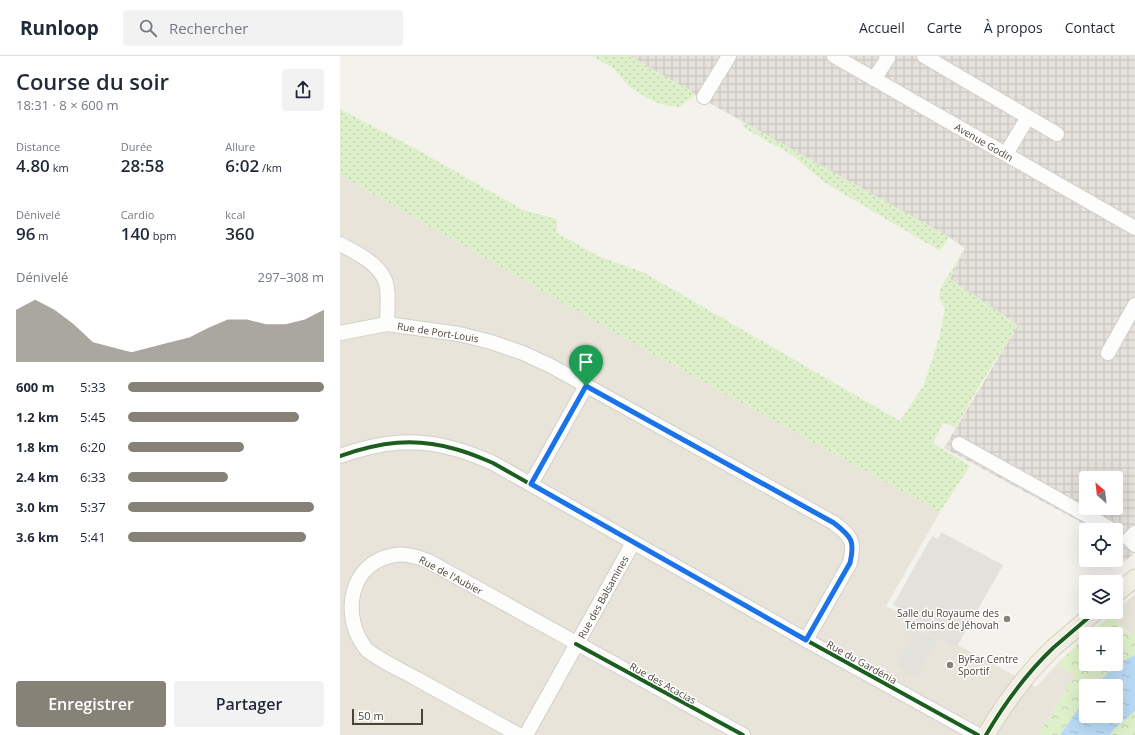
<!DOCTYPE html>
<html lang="fr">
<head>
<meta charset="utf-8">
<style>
	:root { --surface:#fff; --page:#f2f2f3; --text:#1f2937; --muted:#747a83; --line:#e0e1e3; --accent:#868277 }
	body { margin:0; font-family:"Open Sans",sans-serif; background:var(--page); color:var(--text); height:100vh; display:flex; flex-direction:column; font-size:15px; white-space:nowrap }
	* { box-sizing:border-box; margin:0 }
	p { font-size:13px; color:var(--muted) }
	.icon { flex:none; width:22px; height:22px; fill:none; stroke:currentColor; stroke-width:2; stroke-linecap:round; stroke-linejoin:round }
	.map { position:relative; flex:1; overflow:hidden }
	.panel { display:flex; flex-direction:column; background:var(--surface); width:340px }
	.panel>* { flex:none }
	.needle { width:26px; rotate:332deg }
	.buttons { position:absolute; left:739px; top:415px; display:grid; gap:8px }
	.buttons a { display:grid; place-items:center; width:44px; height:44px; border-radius:4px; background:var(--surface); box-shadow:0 4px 16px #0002; font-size:20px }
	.scale { position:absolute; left:12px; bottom:10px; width:71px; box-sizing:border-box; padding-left:4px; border:2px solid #4c4537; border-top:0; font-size:11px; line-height:14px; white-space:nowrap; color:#4c4537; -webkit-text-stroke:3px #fff; paint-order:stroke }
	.pin { position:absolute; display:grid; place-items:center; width:34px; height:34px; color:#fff; margin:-41px -17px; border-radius:50% 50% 50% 0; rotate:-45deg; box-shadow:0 0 4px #0007 }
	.pin .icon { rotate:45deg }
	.round { display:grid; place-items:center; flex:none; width:42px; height:42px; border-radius:4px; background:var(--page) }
	.summary { display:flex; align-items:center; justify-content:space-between; height:68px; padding:0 16px }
	h1 { font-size:22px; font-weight:600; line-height:30px }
	.figures { display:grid; grid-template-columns:repeat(3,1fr); gap:6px; height:68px; padding:4px 16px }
	.figures div { display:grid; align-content:center }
	.figures b { font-size:17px; font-weight:600 }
	.figures small { font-size:11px; font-weight:400 }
	.figures p { font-size:11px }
	.chart { height:112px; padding:8px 16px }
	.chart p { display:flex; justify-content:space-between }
	.chart svg { width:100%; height:72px; margin-top:4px; fill:var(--accent); opacity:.7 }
	.action { display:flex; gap:8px; margin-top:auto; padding:8px 16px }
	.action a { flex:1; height:46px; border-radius:4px; background:var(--accent); color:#fff; font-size:16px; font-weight:600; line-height:46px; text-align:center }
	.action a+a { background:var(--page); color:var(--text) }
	ul { padding:0 16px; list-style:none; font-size:13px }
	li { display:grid; grid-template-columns:64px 48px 1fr; align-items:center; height:30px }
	li i { height:10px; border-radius:5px; background:var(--accent) }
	header { display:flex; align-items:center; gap:24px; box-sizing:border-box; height:56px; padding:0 20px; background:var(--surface); border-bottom:1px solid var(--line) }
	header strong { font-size:19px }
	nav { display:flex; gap:22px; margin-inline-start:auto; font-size:14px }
	.search { width:280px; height:36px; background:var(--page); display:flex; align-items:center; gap:10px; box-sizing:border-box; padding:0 14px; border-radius:4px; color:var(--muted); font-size:15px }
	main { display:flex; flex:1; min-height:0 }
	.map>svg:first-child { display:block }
	.residential { fill:#e8e4da }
	.industrial { fill:url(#industrial-grid); fill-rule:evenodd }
	.grass { fill:url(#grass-dots) }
	.park { fill:url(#park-crowns) }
	.parking { fill:#e3e1dc }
	.water { fill:url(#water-ripples) }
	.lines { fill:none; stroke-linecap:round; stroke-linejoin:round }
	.minor-casing { stroke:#d1d0ca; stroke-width:16 }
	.major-casing { stroke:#d8d0b8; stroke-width:19 }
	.path { stroke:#d3d2cb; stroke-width:1.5; stroke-dasharray:2 2; stroke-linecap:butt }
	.minor { stroke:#fdfdfc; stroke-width:14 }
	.major { stroke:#f2efe5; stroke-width:17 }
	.cycleway-casing { stroke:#fff; stroke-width:6 }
	.cycleway { stroke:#1b5e20; stroke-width:4 }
	.route-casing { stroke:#fff; stroke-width:8 }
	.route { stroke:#1a73e8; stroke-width:5 }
	.poi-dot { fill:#868277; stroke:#fff; stroke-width:1.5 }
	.labels { text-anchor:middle; stroke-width:3; stroke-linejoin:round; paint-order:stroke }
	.street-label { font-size:10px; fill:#4c4537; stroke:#fff }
	.poi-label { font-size:10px; fill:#4c4537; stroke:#fff; text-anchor:end }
</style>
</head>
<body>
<header>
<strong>Runloop</strong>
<div class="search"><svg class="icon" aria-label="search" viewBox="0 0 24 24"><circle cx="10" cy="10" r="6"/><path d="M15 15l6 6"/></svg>Rechercher</div>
<nav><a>Accueil</a><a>Carte</a><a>À propos</a><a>Contact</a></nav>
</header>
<main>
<section class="panel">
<div class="summary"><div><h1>Course du soir</h1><p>18:31 · 8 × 600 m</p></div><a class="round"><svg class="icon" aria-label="share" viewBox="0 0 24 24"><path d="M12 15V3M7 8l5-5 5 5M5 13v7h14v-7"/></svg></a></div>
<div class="figures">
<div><p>Distance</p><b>4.80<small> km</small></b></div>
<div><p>Durée</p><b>28:58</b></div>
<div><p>Allure</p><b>6:02<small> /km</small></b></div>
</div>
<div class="figures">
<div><p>Dénivelé</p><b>96<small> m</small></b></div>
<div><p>Cardio</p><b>140<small> bpm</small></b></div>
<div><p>kcal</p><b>360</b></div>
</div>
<div class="chart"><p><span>Dénivelé</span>297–308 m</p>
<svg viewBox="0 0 160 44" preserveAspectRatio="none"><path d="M0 44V12L10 6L20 12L30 21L40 32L50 35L60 38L70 35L80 32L90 29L100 23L110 18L120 18L130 21L140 21L150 18L160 12V44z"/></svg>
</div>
<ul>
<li><b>600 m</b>5:33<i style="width:100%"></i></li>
<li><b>1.2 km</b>5:45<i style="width:87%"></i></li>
<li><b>1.8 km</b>6:20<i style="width:59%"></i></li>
<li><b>2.4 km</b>6:33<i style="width:51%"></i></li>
<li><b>3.0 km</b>5:37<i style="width:95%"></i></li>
<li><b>3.6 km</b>5:41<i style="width:91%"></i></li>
</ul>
<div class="action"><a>Enregistrer</a><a>Partager</a></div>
</section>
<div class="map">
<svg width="795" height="679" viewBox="0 0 795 679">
	<defs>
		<pattern id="industrial-grid" width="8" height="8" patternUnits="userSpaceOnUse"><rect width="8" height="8" fill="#e4e1db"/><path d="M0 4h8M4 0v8" fill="none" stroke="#c5c2bd"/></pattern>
		<pattern id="grass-dots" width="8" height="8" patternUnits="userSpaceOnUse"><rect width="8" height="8" fill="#def0ca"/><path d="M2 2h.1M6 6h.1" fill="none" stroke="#c0cfae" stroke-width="1.8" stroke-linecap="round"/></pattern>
		<pattern id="park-crowns" width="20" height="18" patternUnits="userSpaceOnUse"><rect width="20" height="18" fill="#def0ca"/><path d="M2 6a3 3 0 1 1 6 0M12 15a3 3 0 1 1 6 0" fill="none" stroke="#c0cfae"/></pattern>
		<pattern id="water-ripples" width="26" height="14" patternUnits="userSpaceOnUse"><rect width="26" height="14" fill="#b9daf5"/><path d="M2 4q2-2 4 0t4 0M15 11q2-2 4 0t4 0" fill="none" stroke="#a1bcd3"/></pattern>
	</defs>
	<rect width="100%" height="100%" fill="#f3f2ed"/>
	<g class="residential">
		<path d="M0,119L305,294L600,456L546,550L696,631L718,607L735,620L698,679H0Z"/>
		<path d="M795,538V576L791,579L771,559L776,556V555Z"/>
	</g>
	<path class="industrial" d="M290,0H795V496L784,506L776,499V474H749L739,465L604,392L678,269L610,223L625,192L609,181L355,39L348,33L336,27ZM746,422H776V452H746Z"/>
	<g class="grass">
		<path d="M253,0H290L336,27L348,33L355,39L339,51L320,48L307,42L291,32L273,12Z"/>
		<path d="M0,53L76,93L183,154L217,163V177L260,201L303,216L560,365L584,329L599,282L605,253L599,242L600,233L625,192L610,223L678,269L641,327L616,371L603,367L593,387L630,410L600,456L305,294L0,119Z"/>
		<path d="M403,66L609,181L600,195L484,126L452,99L404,72Z"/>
	</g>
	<g class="park">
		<path d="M771,559L790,579L795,576V599L785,604L757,626L754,630H746V642L720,679H698L735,620L718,607L746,581V608H776V578H750Z"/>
		<path d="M795,655V679H770L774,673Z"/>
	</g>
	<g class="parking">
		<path d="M601,476L663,509L616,592L556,558L559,552L553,549L592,480L598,483Z"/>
		<path d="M576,573L597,585L577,622L556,610Z"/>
	</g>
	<path class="water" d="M795,599V655L774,673L770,679H720L746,642V660H776V630H754L757,626L785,604Z"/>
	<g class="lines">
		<defs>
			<g id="minor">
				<path d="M494,0L795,172"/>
				<path d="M584,0L688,61L666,98"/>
				<path d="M534,23L548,2L546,0"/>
				<path d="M364,41L389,0"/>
				<path d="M688,61L717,78"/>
				<path d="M0,188C15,196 36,206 44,222C50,232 47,256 47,268"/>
				<path d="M0,277L47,268L119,278L151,286L183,297L211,310L494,467C512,481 515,485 510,507L466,584"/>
				<path d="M768,297L795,249"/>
				<path d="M619,388L773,474"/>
				<path d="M0,400C40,386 74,381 115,393C128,396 141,402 153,407L466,584L638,679"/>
				<path d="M191,428L246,330"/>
				<path d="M795,477L789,483L795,489"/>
				<path d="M179,679C145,660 111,642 77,623C63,615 39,604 27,594C0,562 8,506 55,499C66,497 78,501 88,505L403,679"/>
				<path d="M186,679L293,487"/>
			</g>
			<g id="major">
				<path d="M776,538L795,522"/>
				<path d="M646,679C664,648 687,617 713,592C727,580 741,568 755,556"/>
			</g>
		</defs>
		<use href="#minor" class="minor-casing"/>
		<use href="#major" class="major-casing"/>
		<path class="path" d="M793,679L795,677"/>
		<use href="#minor" class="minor"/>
		<use href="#major" class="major"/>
		<defs>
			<g id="cycleway">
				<path d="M0,400C40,386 74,381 115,393C128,396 141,402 153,407L466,584L638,679"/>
				<path d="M236,588L403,679"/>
				<path d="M646,679C664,648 687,617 713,592C727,580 741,568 755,556"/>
			</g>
		</defs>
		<use href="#cycleway" class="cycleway-casing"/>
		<use href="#cycleway" class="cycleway"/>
	</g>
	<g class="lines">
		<defs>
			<path id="route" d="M246,330L494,467C512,481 515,485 510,507L466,584L191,428Z"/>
		</defs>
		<use href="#route" class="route-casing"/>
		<use href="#route" class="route"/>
	</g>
	<g class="poi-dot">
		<circle cx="667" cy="563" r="4"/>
		<circle cx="610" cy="609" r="4"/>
	</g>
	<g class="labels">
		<g class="street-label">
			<text transform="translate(644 86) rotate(30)" y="4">Avenue Godin</text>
			<text transform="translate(98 276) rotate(9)" y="4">Rue de Port-Louis</text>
			<text transform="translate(111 519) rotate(28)" y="4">Rue de l'Aubier</text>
			<text transform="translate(263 541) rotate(-61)" y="4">Rue des Balsamines</text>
			<text transform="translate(522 606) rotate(29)" y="4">Rue du Gardénia</text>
			<text transform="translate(323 627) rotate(29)" y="4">Rue des Acacias</text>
		</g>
		<g class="poi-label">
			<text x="659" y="561">Salle du Royaume des<tspan x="659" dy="12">Témoins de Jéhovah</tspan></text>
			<text x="618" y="607" text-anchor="start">ByFar Centre<tspan x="618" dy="12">Sportif</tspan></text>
		</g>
	</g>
</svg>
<div class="buttons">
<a><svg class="needle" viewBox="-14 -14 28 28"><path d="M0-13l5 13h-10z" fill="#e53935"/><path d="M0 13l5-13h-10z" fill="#747a83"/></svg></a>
<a><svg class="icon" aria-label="locate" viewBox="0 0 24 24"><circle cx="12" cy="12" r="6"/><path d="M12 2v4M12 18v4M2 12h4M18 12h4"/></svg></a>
<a><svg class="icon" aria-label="layers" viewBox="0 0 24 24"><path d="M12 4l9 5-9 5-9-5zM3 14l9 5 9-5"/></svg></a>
<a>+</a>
<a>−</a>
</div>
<div class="scale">50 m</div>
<div class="pin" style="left:246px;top:330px;background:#1e9e55"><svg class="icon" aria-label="arrive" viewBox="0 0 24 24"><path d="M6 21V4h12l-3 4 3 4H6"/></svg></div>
</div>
</main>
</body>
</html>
